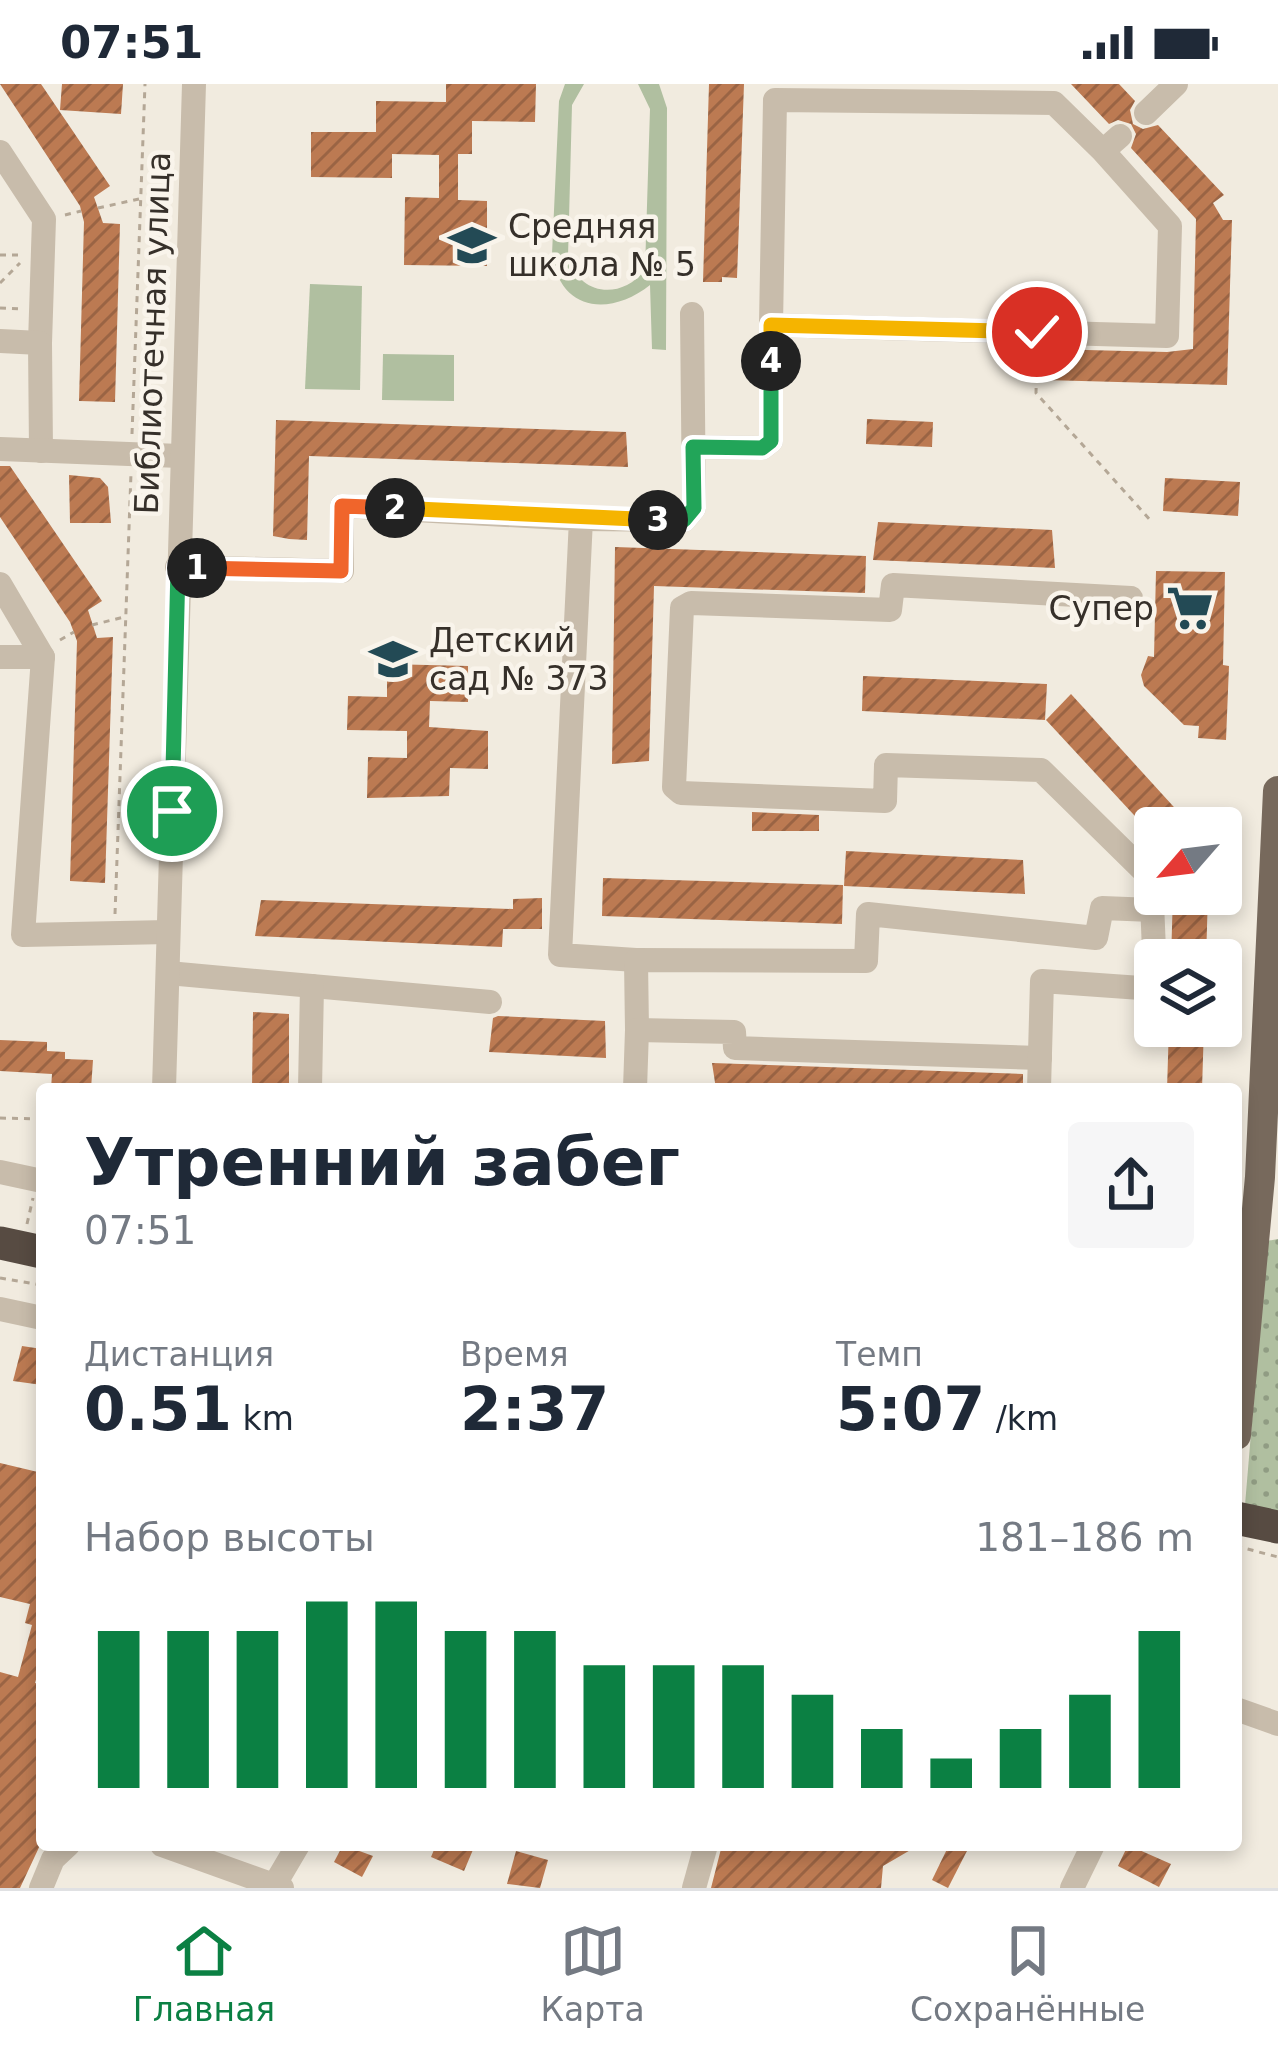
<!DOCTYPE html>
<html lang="ru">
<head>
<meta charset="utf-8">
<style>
	:root { --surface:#fff; --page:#f6f6f7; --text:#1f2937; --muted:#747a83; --line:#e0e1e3; --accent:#0b8043 }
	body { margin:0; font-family:"DejaVu Sans",sans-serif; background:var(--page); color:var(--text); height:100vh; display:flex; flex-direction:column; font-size:45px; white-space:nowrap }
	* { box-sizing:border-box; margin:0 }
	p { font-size:39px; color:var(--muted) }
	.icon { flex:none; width:66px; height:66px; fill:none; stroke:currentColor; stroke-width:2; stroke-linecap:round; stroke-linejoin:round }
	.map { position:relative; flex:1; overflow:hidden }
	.drawer { position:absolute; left:36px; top:999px; width:1206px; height:768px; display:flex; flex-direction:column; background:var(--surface); border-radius:12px; box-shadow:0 6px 18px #0003 }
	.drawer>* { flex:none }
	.needle { width:78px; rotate:242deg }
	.controls { position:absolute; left:1134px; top:723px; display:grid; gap:24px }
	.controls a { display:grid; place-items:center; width:108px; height:108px; border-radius:12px; background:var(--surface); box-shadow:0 6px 18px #0003; font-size:60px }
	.pin { position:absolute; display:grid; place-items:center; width:102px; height:102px; color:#fff; margin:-51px; border:6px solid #fff; border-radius:50%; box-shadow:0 3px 12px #0007 }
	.km { position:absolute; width:60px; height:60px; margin:-30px; border-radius:50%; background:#222; color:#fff; font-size:33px; line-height:60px; text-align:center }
	.round { display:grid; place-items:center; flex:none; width:126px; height:126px; border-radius:12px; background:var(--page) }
	.headline { display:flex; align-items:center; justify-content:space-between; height:204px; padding:0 48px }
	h1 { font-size:66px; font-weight:800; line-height:90px }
	.metrics { display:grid; grid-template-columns:repeat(3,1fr); gap:18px; height:204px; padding:12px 48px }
	.metrics div { display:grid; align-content:center }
	.metrics b { font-size:60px; font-weight:800 }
	.metrics small { font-size:33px; font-weight:400 }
	.metrics p { font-size:33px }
	.chart { height:336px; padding:24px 48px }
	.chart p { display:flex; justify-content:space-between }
	.chart svg { width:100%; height:216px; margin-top:12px; stroke:var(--accent); stroke-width:6 }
	.status { display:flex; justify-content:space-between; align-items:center; height:84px; padding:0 60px; background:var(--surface); direction:ltr }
	.status svg { height:33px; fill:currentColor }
	.tabs { display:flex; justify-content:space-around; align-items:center; height:168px; border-top:3px solid var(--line); background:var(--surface); font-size:33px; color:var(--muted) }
	.tabs a { display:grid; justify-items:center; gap:6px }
	.tabs .selected { color:var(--accent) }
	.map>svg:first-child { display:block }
	.grass { fill:url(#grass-dots) }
	.pitch { fill:#b0bfa0 }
	.building { fill:url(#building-hatch) }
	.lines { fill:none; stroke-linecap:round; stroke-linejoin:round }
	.path { stroke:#b4a796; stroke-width:3; stroke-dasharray:6 6; stroke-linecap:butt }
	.minor { stroke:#c8bcab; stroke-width:24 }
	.major { stroke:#77695c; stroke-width:30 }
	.highway { stroke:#574b42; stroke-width:33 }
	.split-1-casing { stroke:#fff; stroke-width:24 }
	.split-2-casing { stroke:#fff; stroke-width:24 }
	.split-3-casing { stroke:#fff; stroke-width:24 }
	.split-4-casing { stroke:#fff; stroke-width:24 }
	.split-5-casing { stroke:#fff; stroke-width:24 }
	.split-1 { stroke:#22a559; stroke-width:15 }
	.split-2 { stroke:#f0652b; stroke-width:15 }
	.split-3 { stroke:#f5b400; stroke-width:15 }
	.split-4 { stroke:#22a559; stroke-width:15 }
	.split-5 { stroke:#f5b400; stroke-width:15 }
	.labels { text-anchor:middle; stroke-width:9; stroke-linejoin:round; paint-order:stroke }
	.poi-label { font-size:33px; fill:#36302a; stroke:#f9f4eb; text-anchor:start }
	.street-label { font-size:33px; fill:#36302a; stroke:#f9f4eb }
</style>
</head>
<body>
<div class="status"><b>07:51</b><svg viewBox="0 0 49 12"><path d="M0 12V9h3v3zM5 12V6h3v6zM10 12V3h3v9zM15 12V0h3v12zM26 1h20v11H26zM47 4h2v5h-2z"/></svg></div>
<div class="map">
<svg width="1278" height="1804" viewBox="0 0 1278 1804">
	<defs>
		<pattern id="grass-dots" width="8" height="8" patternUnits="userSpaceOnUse" patternTransform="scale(3)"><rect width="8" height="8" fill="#b0bfa0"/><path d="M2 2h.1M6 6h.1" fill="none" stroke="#909c83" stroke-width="1.8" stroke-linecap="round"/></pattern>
		<pattern id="building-hatch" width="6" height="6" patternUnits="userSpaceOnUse" patternTransform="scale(3)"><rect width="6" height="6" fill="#bc7a52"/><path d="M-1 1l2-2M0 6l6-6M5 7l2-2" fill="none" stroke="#9a6444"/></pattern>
	</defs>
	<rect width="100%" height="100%" fill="#f1ebdf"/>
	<path class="grass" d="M1278,1155V1430L1245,1421L1267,1157Z"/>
	<g class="pitch">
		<path d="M565,0H584L572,21L568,173C579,211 620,217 645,186L650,25L638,0H659L667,24L666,266L652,265L650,201C611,232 560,229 552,170L559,17Z"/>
		<path d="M310,200L362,202L360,306L305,305Z"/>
		<path d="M383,270L454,271V317L382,316Z"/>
	</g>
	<g class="building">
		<path d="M0,0H41L110,102L94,113L103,139L120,140L115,318L79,317L84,138L80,122Z"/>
		<path d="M62,0H123L121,30L60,26Z"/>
		<path d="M446,0H536L535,38L472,37V70H458V116L487,117V182L404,181L405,113L439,114V71L392,70V94L311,93V48H376V17L446,18Z"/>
		<path d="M709,0H744L737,194L722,193V198H703Z"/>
		<path d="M1071,0H1119L1135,17L1130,26L1133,40L1143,45L1158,41L1224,111L1213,119L1223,136H1232L1227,301L1045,296L1046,265L1167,268L1193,265L1196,135L1131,64L1136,50L1131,40L1118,36L1109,40Z"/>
		<path d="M867,335L933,338L932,363L866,360Z"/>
		<path d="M276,336L626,348L628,383L309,372L307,456L289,455L273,452Z"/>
		<path d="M0,382H10L102,517L88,526L97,554L113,553L105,799L70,797L77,557L70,538L0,433Z"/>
		<path d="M69,391L100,394L108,403L111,439H70Z"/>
		<path d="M1165,394L1240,398L1238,432L1163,427Z"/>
		<path d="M878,438L1052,446L1055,484L873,476Z"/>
		<path d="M615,463L866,472L865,509L654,502L649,677L612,680Z"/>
		<path d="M1156,487L1225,488L1223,581L1229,582L1226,656L1198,654L1199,642L1184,641L1144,602L1141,591L1148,572L1154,573Z"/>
		<path d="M387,580L468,582V618L430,617L429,643L488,647V685L450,684L449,712L367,714L368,673L407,674V647L347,646L348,612L387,613Z"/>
		<path d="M863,592L1047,600L1045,636L862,627Z"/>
		<path d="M1071,610L1193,744H1146L1046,636Z"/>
		<path d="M752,728L819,731V747H752Z"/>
		<path d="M846,767L1023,776L1025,810L844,802Z"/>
		<path d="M603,794L843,801L842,840L602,832Z"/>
		<path d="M1173,810H1208L1206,876H1171Z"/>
		<path d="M542,814V845H503L502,863L255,852L261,816L513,825V815Z"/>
		<path d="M253,928L289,930V1005H252Z"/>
		<path d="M498,932L605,937L606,974L489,968L493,934Z"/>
		<path d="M1169,942H1204L1202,1005H1167Z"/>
		<path d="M0,956L47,958V967L65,968V975L93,976L91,1005H51L52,990L0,987Z"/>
		<path d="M712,979L1023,990V1005H716Z"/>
		<path d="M22,1262L42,1265V1301L13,1297Z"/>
		<path d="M0,1379L42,1389V1575L35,1599L42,1600V1757L20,1804H0V1588L18,1593L32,1541L25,1539L30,1520L0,1513Z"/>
		<path d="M343,1761L373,1772L362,1793L334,1778Z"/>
		<path d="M436,1761H475L464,1787L431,1773Z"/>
		<path d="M722,1761H919L883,1782L881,1804H711Z"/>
		<path d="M949,1761H970L948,1804L932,1796Z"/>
		<path d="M1128,1761L1171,1780L1159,1803L1118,1782Z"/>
		<path d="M516,1767L548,1776L540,1804L507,1800Z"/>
	</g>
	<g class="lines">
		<g class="path">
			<path d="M98,124L139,115"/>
			<path d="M65,131L81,127"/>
			<path d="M0,171H22"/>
			<path d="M0,199L20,179"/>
			<path d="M0,224L21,225"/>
			<path d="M1037,268L1036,309L1152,438"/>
			<path d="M132,350L145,0"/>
			<path d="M92,541L124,533"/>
			<path d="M60,556L74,548"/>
			<path d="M115,830L131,389"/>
			<path d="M0,1034L42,1035"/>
			<path d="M27,1140L33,1114"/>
			<path d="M0,1194L42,1201"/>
			<path d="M1236,1462L1278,1473"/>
		</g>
		<g class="minor">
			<path d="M1146,29L1176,0"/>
			<path d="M1103,67L1054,19L775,16L771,241L1167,252L1170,142L1103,67L1120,52"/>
			<path d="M0,68L44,135L40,259"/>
			<path d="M0,257L40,259L41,367"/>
			<path d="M693,363L762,364L771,357V241"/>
			<path d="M0,365L180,372"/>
			<path d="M581,435L684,436L694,424L692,230"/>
			<path d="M177,483L342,487V422L581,435L560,871L636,876"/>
			<path d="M0,500L43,573"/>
			<path d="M1131,514L893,501L890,526L691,519L682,524L674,703L681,709L885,717L886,681L1041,686L1151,794L1155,891"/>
			<path d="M0,573H43L23,851L168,848"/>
			<path d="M168,889L490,918"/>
			<path d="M637,946L636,876L866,877L868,830L1096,854L1102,824L1153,826"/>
			<path d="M164,1005L194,0"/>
			<path d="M310,1005L312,902"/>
			<path d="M635,1005L637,946L734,948L735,964L1040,974"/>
			<path d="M1039,1005L1042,897L1155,905"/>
			<path d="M0,1088L42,1097"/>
			<path d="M0,1225L42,1234"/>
			<path d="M1236,1625L1278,1640"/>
			<path d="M162,1761L282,1804"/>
			<path d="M275,1800L298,1761"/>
			<path d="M41,1804L53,1775L68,1761"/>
			<path d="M694,1804L706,1761"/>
			<path d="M1072,1804L1093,1761"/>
		</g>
		<path class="major" d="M1236,1351L1260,1093L1278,707"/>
		<g class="highway">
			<path d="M0,1159L42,1168"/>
			<path d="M1236,1434L1278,1443"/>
		</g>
	</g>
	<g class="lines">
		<defs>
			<path id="split-1" d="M172,727L178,483L197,484"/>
			<path id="split-2" d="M197,484L341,487L342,422L395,424"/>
			<path id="split-3" d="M395,424L658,436"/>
			<path id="split-4" d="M658,436H684L694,424L693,363L762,364L771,357V277"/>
			<path id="split-5" d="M771,277V241L1037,248"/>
		</defs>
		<use href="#split-1" class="split-1-casing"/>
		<use href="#split-2" class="split-2-casing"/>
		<use href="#split-3" class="split-3-casing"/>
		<use href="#split-4" class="split-4-casing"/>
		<use href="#split-5" class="split-5-casing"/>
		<use href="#split-1" class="split-1"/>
		<use href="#split-2" class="split-2"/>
		<use href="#split-3" class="split-3"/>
		<use href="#split-4" class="split-4"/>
		<use href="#split-5" class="split-5"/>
	</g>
	<defs>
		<symbol id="school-bare" viewBox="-9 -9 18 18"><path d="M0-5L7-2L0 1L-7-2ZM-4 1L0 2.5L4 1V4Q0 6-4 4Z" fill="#234a55" stroke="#f9f4eb" stroke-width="2.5" paint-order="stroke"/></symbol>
		<symbol id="supermarket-bare" viewBox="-9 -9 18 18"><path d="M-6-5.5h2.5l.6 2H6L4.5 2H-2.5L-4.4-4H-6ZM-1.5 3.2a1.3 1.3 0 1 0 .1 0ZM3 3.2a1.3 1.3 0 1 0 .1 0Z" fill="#234a55" stroke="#f9f4eb" stroke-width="2.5" paint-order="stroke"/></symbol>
	</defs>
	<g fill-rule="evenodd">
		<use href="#school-bare" x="439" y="128" width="66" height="66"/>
		<use href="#supermarket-bare" x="1157" y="491" width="66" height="66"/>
		<use href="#school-bare" x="360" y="542" width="66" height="66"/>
	</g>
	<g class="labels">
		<g class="poi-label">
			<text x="508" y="154">Средняя<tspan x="508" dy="38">школа № 5</tspan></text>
			<text x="1154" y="536" text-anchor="end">Супер</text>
			<text x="429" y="568">Детский<tspan x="429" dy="38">сад № 373</tspan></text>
		</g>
		<g class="street-label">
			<text transform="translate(152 249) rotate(-88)" y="12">Библиотечная улица</text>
		</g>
	</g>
</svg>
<div class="controls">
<a><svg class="needle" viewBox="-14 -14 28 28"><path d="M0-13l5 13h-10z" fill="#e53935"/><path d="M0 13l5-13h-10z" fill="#747a83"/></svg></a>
<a><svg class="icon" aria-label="layers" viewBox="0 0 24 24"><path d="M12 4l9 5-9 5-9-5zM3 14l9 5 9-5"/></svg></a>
</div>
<div class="pin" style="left:172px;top:727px;background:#1e9e55"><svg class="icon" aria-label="arrive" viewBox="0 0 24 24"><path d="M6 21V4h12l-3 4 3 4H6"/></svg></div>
<div class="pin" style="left:1037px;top:248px;background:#d93025"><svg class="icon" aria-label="check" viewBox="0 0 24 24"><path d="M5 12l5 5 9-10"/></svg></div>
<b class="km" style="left:197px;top:484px">1</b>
<b class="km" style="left:395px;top:424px">2</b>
<b class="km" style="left:658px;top:436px">3</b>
<b class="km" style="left:771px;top:277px">4</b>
<section class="drawer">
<div class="headline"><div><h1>Утренний забег</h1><p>07:51</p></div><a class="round"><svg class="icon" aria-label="share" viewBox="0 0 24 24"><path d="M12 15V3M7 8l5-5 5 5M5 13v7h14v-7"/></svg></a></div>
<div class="metrics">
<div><p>Дистанция</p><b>0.51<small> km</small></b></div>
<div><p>Время</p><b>2:37</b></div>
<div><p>Темп</p><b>5:07<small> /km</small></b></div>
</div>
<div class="chart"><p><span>Набор высоты</span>181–186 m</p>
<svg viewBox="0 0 160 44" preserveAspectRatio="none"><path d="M5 44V12M15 44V12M25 44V12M35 44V6M45 44V6M55 44V12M65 44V12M75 44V19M85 44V19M95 44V19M105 44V25M115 44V32M125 44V38M135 44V32M145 44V25M155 44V12"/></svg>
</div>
</section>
</div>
<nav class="tabs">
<a class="selected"><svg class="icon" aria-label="home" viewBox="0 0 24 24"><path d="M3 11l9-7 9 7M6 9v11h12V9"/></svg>Главная</a>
<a><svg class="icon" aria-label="map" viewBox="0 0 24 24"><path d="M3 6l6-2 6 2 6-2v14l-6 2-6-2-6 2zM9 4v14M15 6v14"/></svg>Карта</a>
<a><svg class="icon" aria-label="saved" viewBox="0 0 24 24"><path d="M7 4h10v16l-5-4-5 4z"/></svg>Сохранённые</a>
</nav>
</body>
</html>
